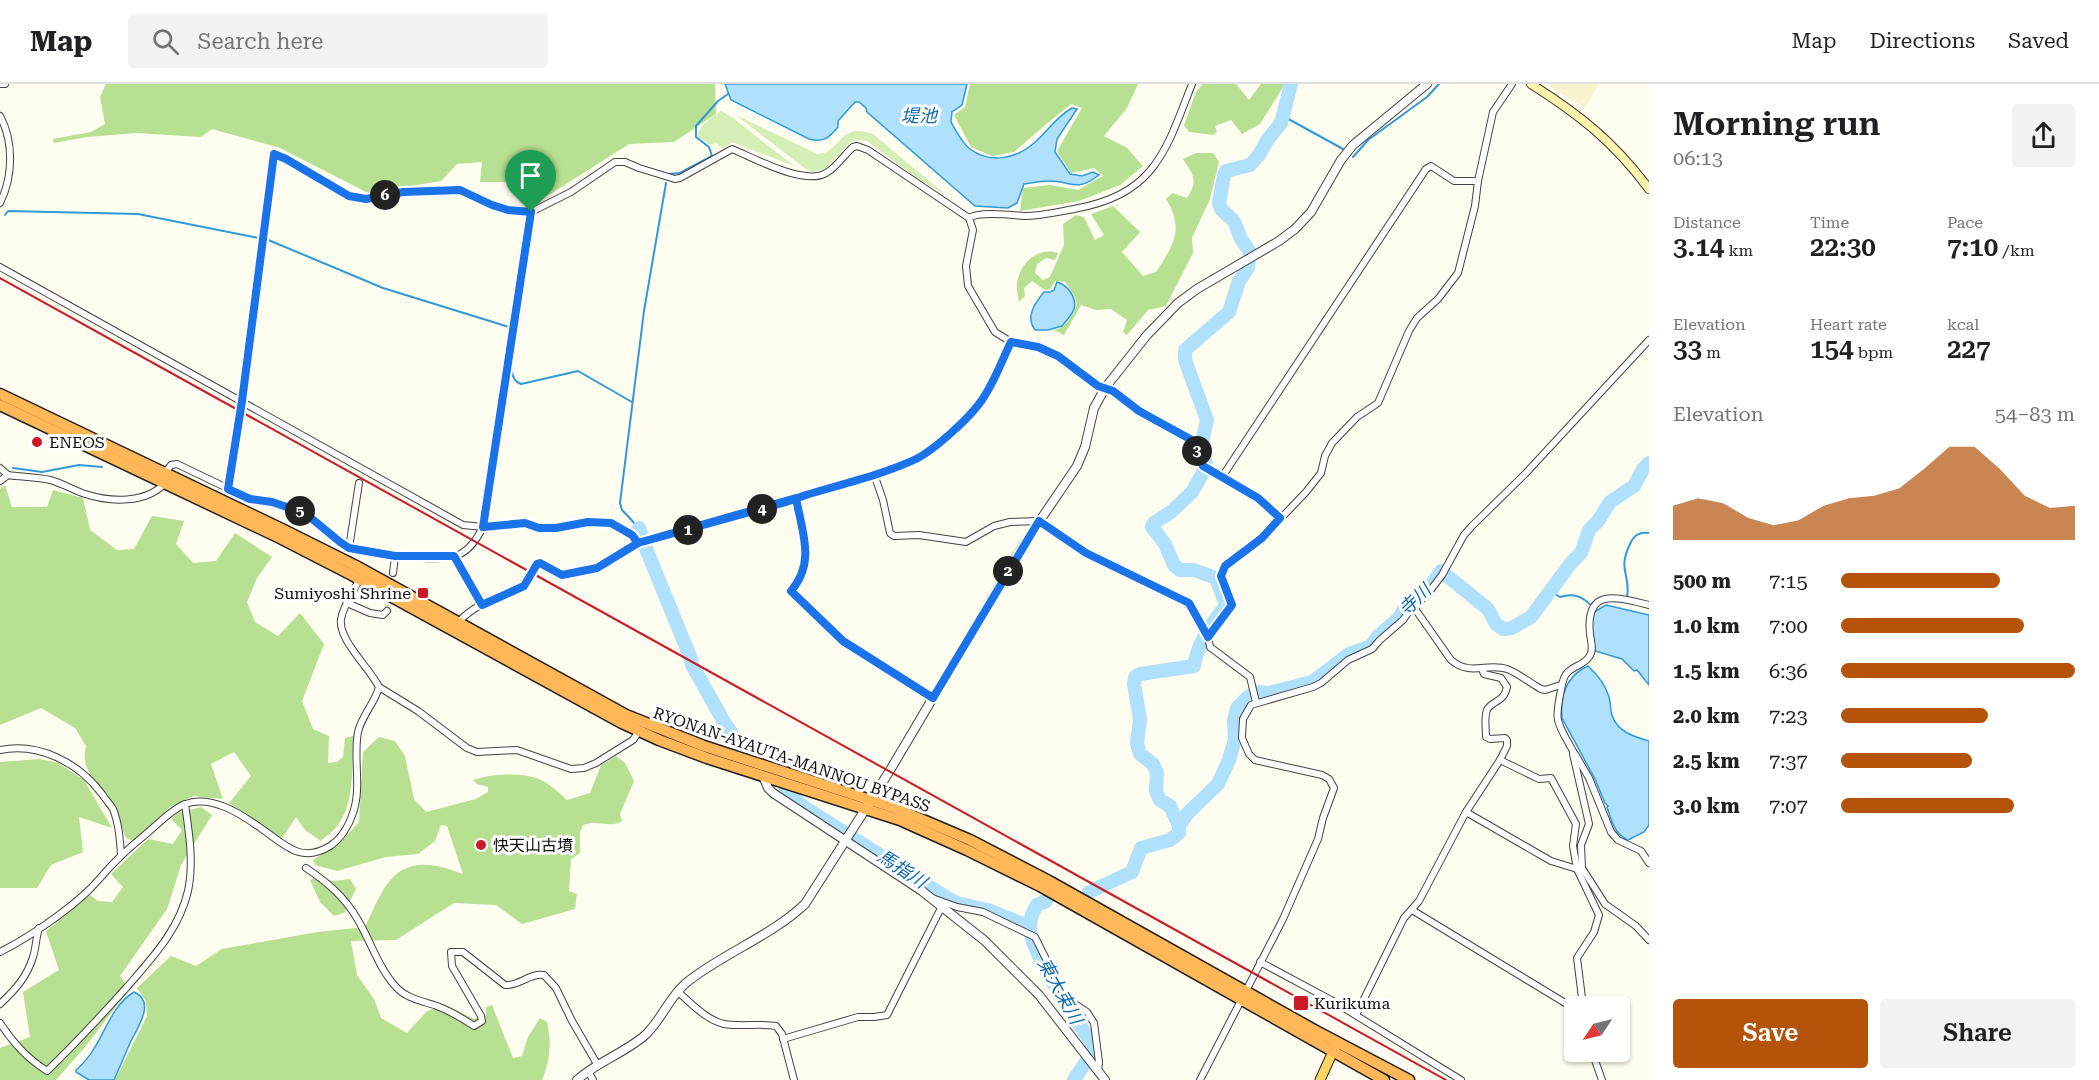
<!DOCTYPE html>
<html lang="en">
<head>
<meta charset="utf-8">
<style>
	:root { --surface:#fff; --page:#f2f2f2; --text:#202124; --muted:#757577; --line:#e0e0e0; --accent:#b45309 }
	body { margin:0; font-family:"Roboto Serif","Noto Sans JP",serif; background:var(--page); color:var(--text); height:100vh; display:flex; flex-direction:column; font-size:22px; white-space:nowrap }
	* { box-sizing:border-box; margin:0 }
	p { font-size:20px; color:var(--muted) }
	.icon { flex:none; width:33px; height:33px; fill:none; stroke:currentColor; stroke-width:2; stroke-linecap:round; stroke-linejoin:round }
	.map { position:relative; flex:1; overflow:hidden }
	.details { display:flex; flex-direction:column; background:var(--surface); width:450px }
	.details>* { flex:none }
	.needle { width:39px; rotate:235deg }
	.buttons { position:absolute; left:1564px; top:912px; display:grid; gap:12px }
	.buttons a { display:grid; place-items:center; width:66px; height:66px; border-radius:6px; background:var(--surface); box-shadow:0 2px 4px #0004; font-size:30px }
	.pin { position:absolute; display:grid; place-items:center; width:51px; height:51px; color:#fff; margin:-62px -26px; border-radius:50% 50% 50% 0; rotate:-45deg; box-shadow:0 0 6px #0007 }
	.pin .icon { rotate:45deg }
	.km { position:absolute; width:30px; height:30px; margin:-15px; border-radius:50%; background:#222; color:#fff; font-size:16px; line-height:30px; text-align:center }
	.round { display:grid; place-items:center; flex:none; width:63px; height:63px; border-radius:6px; background:var(--page) }
	.overview { display:flex; align-items:center; justify-content:space-between; height:102px; padding:0 24px }
	h1 { font-size:33px; font-weight:600; line-height:45px }
	.figures { display:grid; grid-template-columns:repeat(3,1fr); gap:9px; height:102px; padding:6px 24px }
	.figures div { display:grid; align-content:center }
	.figures b { font-size:26px; font-weight:600 }
	.figures small { font-size:16px; font-weight:400 }
	.figures p { font-size:16px }
	.chart { height:168px; padding:12px 24px }
	.chart p { display:flex; justify-content:space-between }
	.chart svg { width:100%; height:108px; margin-top:6px; fill:var(--accent); opacity:.7 }
	.button { display:flex; gap:12px; margin-top:auto; padding:12px 24px }
	.button a { flex:1; height:69px; border-radius:6px; background:var(--accent); color:#fff; font-size:24px; font-weight:600; line-height:69px; text-align:center }
	.button a+a { background:var(--page); color:var(--text) }
	ul { padding:0 24px; list-style:none; font-size:20px }
	li { display:grid; grid-template-columns:96px 72px 1fr; align-items:center; height:45px }
	li i { height:15px; border-radius:8px; background:var(--accent) }
	header { display:flex; align-items:center; gap:36px; box-sizing:border-box; height:84px; padding:0 30px; background:var(--surface); border-bottom:2px solid var(--line) }
	header strong { font-size:28px }
	nav { display:flex; gap:33px; margin-inline-start:auto; font-size:21px }
	.search { width:420px; height:54px; background:var(--page); display:flex; align-items:center; gap:15px; box-sizing:border-box; padding:0 21px; border-radius:6px; color:var(--muted); font-size:22px }
	main { display:flex; flex:1; min-height:0 }
	.map>svg:first-child { display:block }
	.farmland { fill:#f8f3cd }
	.green { fill:#d4eeb6 }
	.forest { fill:#b8e093 }
	.water { fill:#b0e1fc; stroke:#309ad9; stroke-width:1.5 }
	.lines { fill:none; stroke-linecap:round; stroke-linejoin:round }
	.stream { stroke:#309ad9; stroke-width:2 }
	.river { stroke:#b0e1fc; stroke-width:14 }
	.minor-tunnel { stroke:#dbd8ce; stroke-width:6; stroke-dasharray:6 3; stroke-linecap:butt }
	.minor-casing { stroke:#424242; stroke-width:8 }
	.tertiary-casing { stroke:#424242; stroke-width:10 }
	.secondary-casing { stroke:#313131; stroke-width:10 }
	.primary-casing { stroke:#202020; stroke-width:11 }
	.trunk-casing { stroke:#202020; stroke-width:13 }
	.minor { stroke:#fff; stroke-width:6 }
	.tertiary { stroke:#fff; stroke-width:8 }
	.secondary { stroke:#fff4ab; stroke-width:8 }
	.primary { stroke:#ffd460; stroke-width:9 }
	.trunk { stroke:#ffb757; stroke-width:10 }
	.rail { stroke:#cc1927; stroke-width:2 }
	.minor-bridge-casing { stroke:#424242; stroke-width:8; stroke-linecap:butt }
	.minor-bridge { stroke:#fff; stroke-width:6 }
	.route-casing { stroke:#fff; stroke-width:12 }
	.route { stroke:#1a73e8; stroke-width:8 }
	.poi-dot { fill:#cc1927; stroke:#fff; stroke-width:2 }
	.labels { text-anchor:middle; stroke-width:6; stroke-linejoin:round; paint-order:stroke }
	.poi-label { font-size:16px; fill:#0f0f0f; stroke:#fff; text-anchor:start }
	.street-label { font-size:16px; fill:#0f0f0f; stroke:#fff }
	.water-label { font-size:18px; font-style:italic; fill:#0c6bac; stroke:#fff }
</style>
</head>
<body>
<header>
<strong>Map</strong>
<div class="search"><svg class="icon" aria-label="search" viewBox="0 0 24 24"><circle cx="10" cy="10" r="6"/><path d="M15 15l6 6"/></svg>Search here</div>
<nav><a>Map</a><a>Directions</a><a>Saved</a></nav>
</header>
<main>
<div class="map">
<svg width="1649" height="996" viewBox="0 0 1649 996">
	<rect width="100%" height="100%" fill="#fffcf0"/>
	<path class="farmland" d="M1551,0H1598L1586,24L1549,2Z"/>
	<g class="green">
		<path d="M721,27L733,34L794,82L732,58L723,65L716,59L710,61L698,52C699,40 712,34 721,27Z"/>
		<path d="M736,31L817,70C841,70 838,37 873,50L946,111L918,95L867,57L856,56L850,58L826,84L813,88L807,86Z"/>
	</g>
	<g class="forest">
		<path d="M106,0H715L716,30L674,58L629,60L541,116L532,98H480L482,78L457,80L441,97L368,109L280,64L212,45L201,53L136,49L87,53L54,59L53,55L91,48L105,40L100,13Z"/>
		<path d="M970,0H1138L1127,24L1104,52L1127,64L1143,82L1120,101L1079,117L1020,127L1023,104L1050,101L1078,106L1103,92L1094,84L1071,89L1057,67L1082,24L1071,20L1044,42L1014,68L992,72L971,63L954,31L965,23Z"/>
		<path d="M1203,0H1236L1249,16L1261,0H1285L1260,40L1242,50L1231,36L1215,42L1217,47L1214,51L1189,48L1184,41L1196,8Z"/>
		<path d="M1196,69H1213L1219,78L1210,115L1192,154L1193,169L1166,222L1148,226L1127,251L1123,248L1127,236L1111,225L1096,226L1081,221L1064,251L1054,246C1063,244 1065,241 1070,234C1082,218 1075,213 1065,198L1055,197L1050,205L1045,206L1032,197L1024,204L1025,212L1019,218C1018,212 1016,204 1017,199C1020,179 1038,162 1058,169L1055,176L1046,174L1037,180L1035,189L1043,196L1050,193L1064,161L1063,140L1076,131L1084,133L1095,156L1104,151L1091,130L1113,122L1140,148L1122,168L1143,192L1156,188C1173,162 1185,145 1166,115L1172,109L1187,114C1199,96 1193,91 1183,75Z"/>
		<path d="M5,401L12,423H47L53,406L83,414L90,446L117,466L134,465L152,432L184,437L176,460L193,479L216,477L235,449L272,473L257,494L247,518L255,538L278,552L300,529L324,560L302,617L313,645L329,652L328,679L337,678L343,673L345,654L353,652C352,678 355,719 338,741C334,747 326,752 321,757L305,746L296,733L281,756L229,719L251,692L234,668L211,680L223,715L193,712L170,723L133,757L126,754C121,741 116,727 109,715C98,694 80,690 86,662L75,644L41,624L0,641V405Z"/>
		<path d="M379,653L395,657L405,672L414,715L426,728L476,715L488,708V703L477,700L473,696C489,690 519,688 536,694C548,698 558,708 567,716L590,709L601,681L616,672L625,679L634,697L620,730L622,737C611,745 599,735 583,741L580,748V769L571,775L569,807L577,810L575,825L522,840L496,821L454,819L396,856L351,857L357,891L374,915L381,934L407,949L426,928L444,920L474,935L486,931V923L492,921L513,974L522,972L528,953L540,934L547,938C552,958 550,977 542,996H115L147,932L146,917L137,904L171,872L196,882L222,865L318,848L365,843C382,808 392,771 441,783C448,784 456,788 463,790L447,742L441,741L435,757L418,770L386,773L337,787L315,781L313,776L340,759L359,738L363,668Z"/>
		<path d="M40,675L58,679L84,696L112,744L79,733L83,768L51,781L37,804H0V678Z"/>
		<path d="M201,723L212,731L181,781L167,825L120,892L129,906L85,963L56,996H0V964L30,953L23,908L59,886L46,847L90,811L98,817L112,818L123,803L111,790L148,755L173,760L182,746L171,735L178,729Z"/>
		<path d="M315,794L334,797L350,795L356,805L344,829L334,832L320,818L310,796Z"/>
	</g>
	<g class="water">
		<path d="M725,0H967L962,21L952,28L951,38C956,47 962,59 970,65C990,80 1016,75 1034,59C1048,47 1056,33 1072,24L1077,25L1057,55L1055,68L1070,90L1082,92L1093,88L1099,91C1076,109 1073,97 1048,97C1041,97 1032,99 1024,100L1017,119L1008,124L975,122L867,28L866,24L859,18H855L838,37V43C829,54 823,59 809,55L731,16Z"/>
		<path d="M1057,198C1068,201 1077,214 1074,225C1072,231 1066,237 1062,242L1048,246H1035C1025,233 1035,219 1044,208H1050L1054,206Z"/>
		<path d="M1606,521L1649,531V601L1637,586L1634,587L1622,575L1595,567L1591,535L1594,528Z"/>
		<path d="M1588,582C1598,591 1605,600 1609,613C1611,619 1610,626 1612,631C1617,648 1635,653 1649,657V741L1644,748L1626,757V755C1614,749 1611,735 1607,723L1608,722L1605,719L1595,695L1562,634C1560,611 1566,592 1588,582Z"/>
		<path d="M134,908C156,917 138,943 131,957C125,970 120,983 114,996H89L76,988V986C84,979 90,972 95,963C106,945 114,920 134,908Z"/>
	</g>
	<g class="lines">
		<g class="stream">
			<path d="M1283,32L1343,65"/>
			<path d="M1353,73L1368,56L1427,13L1439,0"/>
			<path d="M668,90L680,89L712,72L709,63L696,53V42L718,17L728,10"/>
			<path d="M5,131L8,127L138,130L259,154"/>
			<path d="M266,155L383,204L509,243"/>
			<path d="M516,250C517,264 503,294 521,300L578,287L632,318"/>
			<path d="M13,384L42,388L79,381L102,383"/>
			<path d="M639,444L622,426L620,419L644,227L666,99"/>
			<path d="M1550,507L1560,513C1574,509 1582,512 1593,523"/>
			<path d="M1627,513C1631,490 1617,487 1630,460C1634,451 1639,448 1649,449"/>
		</g>
		<g class="river">
			<path d="M639,444L645,462L691,575L692,581L724,638L741,663"/>
			<path d="M785,707L804,723L947,814L957,819L988,826L1030,843"/>
			<path d="M1179,742L1187,730L1218,700L1229,676L1235,655L1234,636L1237,624L1248,613L1258,608L1269,609L1312,598L1349,570L1371,562L1378,552L1398,535L1409,518L1427,507L1441,487L1488,525L1496,540L1503,545L1512,544L1531,533L1571,479L1581,469L1589,446L1598,437L1610,418L1634,402L1643,385L1649,379"/>
			<path d="M1089,808L1132,788L1141,764L1170,756L1179,749V742L1170,722L1160,716L1156,707L1157,689L1153,680L1140,670L1137,659L1140,636L1134,600L1135,593L1140,590L1194,582C1199,555 1210,543 1226,521L1216,494L1194,486H1180L1174,481L1165,460L1152,443L1154,439L1171,428L1192,408L1204,387L1206,379L1201,362L1207,336L1185,276V266L1229,228L1239,197L1248,184L1250,168L1241,155L1234,137L1221,125L1219,119L1224,91L1226,87L1250,81L1259,71L1268,55L1281,39L1291,0"/>
			<path d="M1046,817L1037,821C1033,827 1030,835 1030,843C1029,867 1076,935 1091,958L1093,967L1074,996"/>
		</g>
		<path class="minor-tunnel" d="M387,527L393,489"/>
		<defs>
			<g id="minor">
				<path d="M0,0H5"/>
				<path d="M0,32C14,58 13,93 0,119"/>
				<path d="M969,134C979,127 1011,131 1024,132C1041,132 1057,128 1074,125C1155,110 1165,69 1192,0"/>
				<path d="M0,183L463,441L483,443L525,439L539,444H556L588,438L611,439L632,451L638,459"/>
				<path d="M0,384L8,391"/>
				<path d="M165,389L171,381L177,380L250,415L272,418L305,428L340,458L349,464"/>
				<path d="M874,390L883,416L890,449L894,452L919,451L966,458L994,442L1010,438L1039,437L1086,469L1189,519L1203,547L1208,553L1210,563L1250,593L1256,618"/>
				<path d="M1222,393L1426,85L1431,82L1454,97H1478"/>
				<path d="M0,397L8,391C21,393 36,393 50,396C62,399 73,406 85,410C110,418 146,420 165,399"/>
				<path d="M359,399L349,464C373,468 437,480 458,471C470,466 477,455 483,443L531,128"/>
				<path d="M228,405L242,317L274,70L286,75L349,112L366,115L403,108L460,106L492,121L508,126L531,128L571,108L615,78H625L639,84L675,95L680,94L732,65C754,74 804,102 826,89C836,84 844,71 853,63L857,62L868,66L969,134L973,146L966,182L968,202L995,248L1011,258L1038,263L1058,272L1098,302L1113,307L1139,327L1179,348L1190,355L1196,363L1203,382L1258,414L1280,434"/>
				<path d="M796,414C802,449 816,477 791,507L843,557L933,614"/>
				<path d="M454,472L482,521"/>
				<path d="M537,480H544L562,491L597,485L638,459L786,418L874,390L917,374L927,368L971,330L981,318L1011,258"/>
				<path d="M393,489L395,472"/>
				<path d="M347,519L370,529L383,531L387,527"/>
				<path d="M1413,522L1451,576C1471,593 1487,578 1507,585C1518,589 1530,599 1541,605L1545,606L1561,601"/>
				<path d="M458,539C467,527 485,518 498,512C508,508 521,506 528,497"/>
				<path d="M1208,553L1232,521L1221,492L1225,481L1262,454L1306,408L1321,389L1325,372L1332,359L1357,333L1378,319L1409,247L1417,234L1438,215L1458,189L1475,122L1478,97L1493,28L1512,0"/>
				<path d="M1482,585L1484,590L1501,594L1507,603C1504,619 1492,616 1487,626C1484,633 1486,645 1486,653L1490,655L1505,654L1507,656V662L1500,676"/>
				<path d="M379,603L418,627L467,664L477,668L517,666L571,685L584,684L596,679L633,656L639,647"/>
				<path d="M0,666C39,658 79,679 102,710C105,715 110,720 113,725C119,740 120,756 121,771"/>
				<path d="M1575,670L1589,694L1611,748L1618,756L1641,767L1649,779"/>
				<path d="M1466,728L1500,676L1539,695L1551,694L1576,740L1573,762L1577,785L1599,831L1594,848L1577,874L1583,922"/>
				<path d="M306,784C327,798 345,813 358,836C371,858 378,883 396,903C407,915 423,917 437,922C450,927 462,934 474,942L482,937L481,932L452,882L451,868H463L505,901C520,902 529,889 544,891L556,904L572,937L597,980"/>
				<path d="M1582,784L1605,820L1636,842L1649,856"/>
				<path d="M1577,785L1582,784L1581,761L1589,740L1573,670V667C1557,638 1554,639 1561,606C1562,600 1563,593 1567,589C1573,582 1584,581 1589,573C1594,566 1591,558 1590,550C1585,503 1617,513 1649,521"/>
				<path d="M932,814L957,823L983,828L1035,853L1062,907L1069,916L1087,928L1094,939L1099,978L1098,988"/>
				<path d="M1412,826L1575,925"/>
				<path d="M0,868C28,854 66,828 89,806C100,795 109,783 120,773C131,762 143,753 154,743C163,735 172,726 183,721C210,709 241,730 262,745C285,761 301,780 330,762C341,755 349,741 353,729C362,703 353,674 358,648C362,631 375,619 379,603C369,583 338,556 341,535C344,520 354,506 361,493"/>
				<path d="M1260,878L1331,916L1461,996"/>
				<path d="M678,908C691,919 706,936 724,940C741,943 759,939 776,942L782,950L794,996"/>
				<path d="M0,920C15,906 27,893 33,873C36,864 36,853 39,844"/>
				<path d="M1356,931L1404,834L1419,817L1466,728L1551,777L1577,785"/>
				<path d="M0,939C14,960 27,974 47,987C75,960 101,932 127,903C152,874 179,846 188,807C194,779 189,748 185,720"/>
				<path d="M783,955L858,933H874L887,931L942,822"/>
				<path d="M1592,968L1602,996"/>
				<path d="M588,987L593,996"/>
				<path d="M1200,996L1283,835L1318,755L1323,734L1334,704L1329,695L1322,691L1255,676L1249,670L1242,654L1243,635L1251,621L1313,603L1321,599L1348,576L1372,565L1380,556L1403,536L1413,522L1426,512L1442,491L1464,451L1472,442L1525,390L1649,256"/>
			</g>
			<g id="tertiary">
				<path d="M763,692L768,704L773,709L922,807L985,857L1039,911L1105,996"/>
				<path d="M577,996C597,978 622,970 643,953C661,938 668,914 686,899C723,869 770,853 805,820L889,688L1024,460L1077,382L1085,363L1094,324L1105,304L1147,251L1178,219L1197,205L1279,157L1295,145L1311,128L1341,76L1353,61L1427,0"/>
			</g>
			<path id="secondary" d="M1531,0C1580,31 1614,58 1649,105"/>
			<path id="primary" d="M1320,996L1335,963"/>
			<g id="trunk">
				<path d="M0,310L284,446L356,482L626,631L704,662L895,724L970,756L1049,797L1316,947L1409,996"/>
				<path d="M0,321L280,454L352,491L622,639L659,656L707,674L900,736L967,766L1040,802L1384,996"/>
			</g>
		</defs>
		<use href="#minor" class="minor-casing"/>
		<use href="#tertiary" class="tertiary-casing"/>
		<use href="#secondary" class="secondary-casing"/>
		<use href="#primary" class="primary-casing"/>
		<use href="#trunk" class="trunk-casing"/>
		<use href="#minor" class="minor"/>
		<use href="#tertiary" class="tertiary"/>
		<use href="#secondary" class="secondary"/>
		<use href="#primary" class="primary"/>
		<use href="#trunk" class="trunk"/>
		<path class="rail" d="M0,194L1446,996"/>
		<defs>
			<path id="minor-bridge" d="M528,497L537,480"/>
		</defs>
		<use href="#minor-bridge" class="minor-bridge-casing"/>
		<use href="#minor-bridge" class="minor-bridge"/>
	</g>
	<g class="lines">
		<defs>
			<path id="route" d="M531,128L483,443L525,439L539,444H556L588,438L611,439L632,451L638,459L796,414C802,448 816,478 791,507L843,557L933,614L1039,437L1086,469L1189,519L1208,553L1232,521L1221,492L1225,482L1262,454L1280,434L1258,414L1203,382L1196,363L1190,355L1139,327L1113,307L1098,302L1058,272L1038,263L1011,258C1001,278 993,302 979,320C967,336 934,366 916,375C882,391 842,400 806,411L786,418L638,459L597,484L562,491L540,479L537,480L524,502L482,521L454,472H395L349,464L340,458L305,429L272,418L250,415L228,405L242,317L274,70L286,75L349,112L366,115L403,108L460,106L492,121L508,126L531,128"/>
		</defs>
		<use href="#route" class="route-casing"/>
		<use href="#route" class="route"/>
	</g>
	<g class="poi-dot">
		<circle cx="37" cy="358" r="6"/>
		<rect x="417" y="503" width="12" height="12" rx="3"/>
		<circle cx="481" cy="761" r="6"/>
		<rect x="1293" y="911" width="16" height="16" rx="3"/>
	</g>
	<g class="labels">
		<g class="poi-label">
			<text x="49" y="364">ENEOS</text>
			<text x="411" y="515" text-anchor="end">Sumiyoshi Shrine</text>
			<text x="493" y="767">快天山古墳</text>
			<text x="1314" y="925">Kurikuma</text>
		</g>
		<g class="street-label">
			<text transform="translate(792 675) rotate(19)" y="6">RYONAN-AYAUTA-MANNOU BYPASS</text>
		</g>
		<g class="water-label">
			<text x="919" y="38">堤池</text>
			<text transform="translate(1415 516) rotate(-44)" y="6">寺川</text>
			<text transform="translate(902 785) rotate(33)" y="6">馬指川</text>
			<text transform="translate(1060 907) rotate(61)" y="6">東大束川</text>
		</g>
	</g>
</svg>
<div class="buttons">
<a><svg class="needle" viewBox="-14 -14 28 28"><path d="M0-13l5 13h-10z" fill="#e53935"/><path d="M0 13l5-13h-10z" fill="#757577"/></svg></a>
</div>
<div class="pin" style="left:531px;top:128px;background:#1e9e55"><svg class="icon" aria-label="arrive" viewBox="0 0 24 24"><path d="M6 21V4h12l-3 4 3 4H6"/></svg></div>
<b class="km" style="left:688px;top:446px">1</b>
<b class="km" style="left:1008px;top:487px">2</b>
<b class="km" style="left:1197px;top:367px">3</b>
<b class="km" style="left:762px;top:425px">4</b>
<b class="km" style="left:300px;top:427px">5</b>
<b class="km" style="left:385px;top:111px">6</b>
</div>
<section class="details">
<div class="overview"><div><h1>Morning run</h1><p>06:13</p></div><a class="round"><svg class="icon" aria-label="share" viewBox="0 0 24 24"><path d="M12 15V3M7 8l5-5 5 5M5 13v7h14v-7"/></svg></a></div>
<div class="figures">
<div><p>Distance</p><b>3.14<small> km</small></b></div>
<div><p>Time</p><b>22:30</b></div>
<div><p>Pace</p><b>7:10<small> /km</small></b></div>
</div>
<div class="figures">
<div><p>Elevation</p><b>33<small> m</small></b></div>
<div><p>Heart rate</p><b>154<small> bpm</small></b></div>
<div><p>kcal</p><b>227</b></div>
</div>
<div class="chart"><p><span>Elevation</span>54–83 m</p>
<svg viewBox="0 0 160 44" preserveAspectRatio="none"><path d="M0 44V30L10 27L20 29L30 35L40 38L50 36L60 30L70 27L80 26L90 23L100 15L110 6L120 6L130 15L140 26L150 31L160 30V44z"/></svg>
</div>
<ul>
<li><b>500 m</b>7:15<i style="width:68%"></i></li>
<li><b>1.0 km</b>7:00<i style="width:78%"></i></li>
<li><b>1.5 km</b>6:36<i style="width:100%"></i></li>
<li><b>2.0 km</b>7:23<i style="width:63%"></i></li>
<li><b>2.5 km</b>7:37<i style="width:56%"></i></li>
<li><b>3.0 km</b>7:07<i style="width:74%"></i></li>
</ul>
<div class="button"><a>Save</a><a>Share</a></div>
</section>
</main>
</body>
</html>
